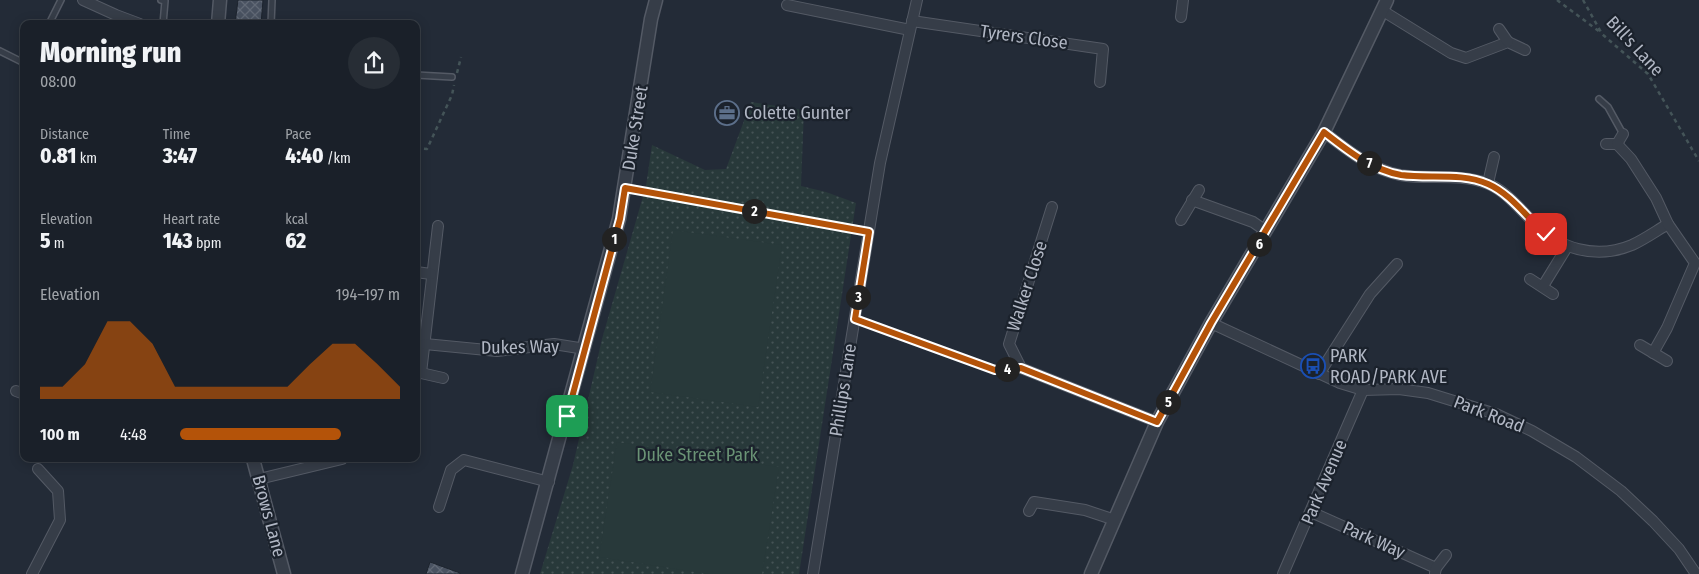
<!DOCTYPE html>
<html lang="en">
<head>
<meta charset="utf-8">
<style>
	:root { --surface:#1a2029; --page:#272d35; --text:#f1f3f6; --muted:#9fa3a8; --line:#383e46; --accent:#b45309 }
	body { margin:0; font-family:"Fira Sans Condensed",sans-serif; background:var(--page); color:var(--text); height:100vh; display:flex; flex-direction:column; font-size:19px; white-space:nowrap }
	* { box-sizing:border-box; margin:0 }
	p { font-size:16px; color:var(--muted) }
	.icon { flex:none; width:28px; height:28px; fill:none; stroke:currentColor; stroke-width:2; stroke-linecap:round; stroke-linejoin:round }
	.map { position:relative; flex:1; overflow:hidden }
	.details { position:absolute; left:20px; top:20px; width:400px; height:442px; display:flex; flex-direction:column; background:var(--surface); border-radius:10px; box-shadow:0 2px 12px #0003,0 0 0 1px var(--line) }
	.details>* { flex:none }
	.pin { position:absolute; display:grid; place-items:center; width:42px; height:42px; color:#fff; margin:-21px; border-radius:10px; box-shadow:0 2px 8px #0006 }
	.km { position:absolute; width:25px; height:25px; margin:-12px; border-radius:50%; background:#222; color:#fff; font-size:14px; line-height:25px; text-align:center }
	.round { display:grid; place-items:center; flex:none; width:52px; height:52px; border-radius:26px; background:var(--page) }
	.headline { display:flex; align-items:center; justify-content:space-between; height:85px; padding:0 20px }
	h1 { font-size:28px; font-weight:800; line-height:38px }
	.figures { display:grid; grid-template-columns:repeat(3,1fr); gap:8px; height:85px; padding:5px 20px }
	.figures div { display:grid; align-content:center }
	.figures b { font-size:21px; font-weight:800 }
	.figures small { font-size:14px; font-weight:400 }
	.figures p { font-size:14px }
	.chart { height:140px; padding:10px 20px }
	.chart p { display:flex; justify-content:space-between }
	.chart svg { width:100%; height:90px; margin-top:5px; fill:var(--accent); opacity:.7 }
	ul { padding:0 20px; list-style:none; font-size:16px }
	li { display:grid; grid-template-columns:80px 60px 1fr; align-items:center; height:38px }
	li i { height:12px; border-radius:6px; background:var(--accent) }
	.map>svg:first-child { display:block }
	.park { fill:url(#park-dots) }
	.garden { fill:#28393a }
	.building { fill:url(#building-cross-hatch); stroke:#1d242e }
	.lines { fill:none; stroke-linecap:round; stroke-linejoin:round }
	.service-casing { stroke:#545a65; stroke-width:8 }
	.minor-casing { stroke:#545a65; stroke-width:12 }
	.tertiary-casing { stroke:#545a65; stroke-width:15 }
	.path { stroke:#445458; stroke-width:2.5; stroke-dasharray:4 4; stroke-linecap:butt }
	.service { stroke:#363d48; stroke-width:5 }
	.minor { stroke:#363d48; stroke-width:10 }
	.tertiary { stroke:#363d48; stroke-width:12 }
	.route-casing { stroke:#fff; stroke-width:10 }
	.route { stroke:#b45309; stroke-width:6 }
	.labels { text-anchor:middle; stroke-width:4.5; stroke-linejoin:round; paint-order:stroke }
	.street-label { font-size:18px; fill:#b1b7c4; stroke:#1b222c }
	.poi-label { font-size:18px; fill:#b1b7c4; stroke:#1b222c; text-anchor:start }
	.park-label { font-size:18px; fill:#6a9375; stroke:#1b222c }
</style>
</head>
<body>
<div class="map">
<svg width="1699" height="574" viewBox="0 0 1699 574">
	<defs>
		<pattern id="park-dots" width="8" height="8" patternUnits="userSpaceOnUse" patternTransform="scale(1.25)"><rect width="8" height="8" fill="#28393a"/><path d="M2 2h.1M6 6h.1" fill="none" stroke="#455355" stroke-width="1.8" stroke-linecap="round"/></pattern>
		<pattern id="building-cross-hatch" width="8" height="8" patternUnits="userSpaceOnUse" patternTransform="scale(1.25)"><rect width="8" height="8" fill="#495261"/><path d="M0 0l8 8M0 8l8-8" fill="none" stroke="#616976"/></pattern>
	</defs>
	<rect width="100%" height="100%" fill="#232b37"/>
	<path class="park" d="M751,102L804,110L801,186L826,192L856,203L799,574H540L573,465L602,339L646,186L652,145L705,170L726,169Z"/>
	<g class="garden">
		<path d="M673,230L782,245L758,407L650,392Z"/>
		<path d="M617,442L779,467L762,574H709L599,557Z"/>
	</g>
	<g class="building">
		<path d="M238,0H263L261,24H235Z"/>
		<path d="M430,562L460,573V574H426Z"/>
	</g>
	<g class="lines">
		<defs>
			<g id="service">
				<path d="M161,0L165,1L163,24"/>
				<path d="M49,24L61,0"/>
				<path d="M271,24L272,0"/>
				<path d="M0,51L24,63"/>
				<path d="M416,75L452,77"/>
				<path d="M1599,99L1608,107L1623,134"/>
			</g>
			<g id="minor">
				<path d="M83,0L116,15L140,24"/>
				<path d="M787,5L910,30"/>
				<path d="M1383,11L1451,53L1466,58L1508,42L1525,50"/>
				<path d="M1181,17L1183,0"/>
				<path d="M912,21L1103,49L1100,82"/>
				<path d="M1499,29L1508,42"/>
				<path d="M1324,132C1347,150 1371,169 1400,175C1428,180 1458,173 1486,183C1504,189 1519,208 1532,221C1558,249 1596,260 1632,245C1645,239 1656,231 1668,224"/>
				<path d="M1606,144H1617L1623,134"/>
				<path d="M1617,144L1631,159L1656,198L1668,224L1695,263L1667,328L1653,353"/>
				<path d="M1488,183L1494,157"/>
				<path d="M1192,200L1253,222L1266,231"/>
				<path d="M1052,207L1009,344L1021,368L1157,422"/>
				<path d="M1181,220L1199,190"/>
				<path d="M438,226L421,373L443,378"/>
				<path d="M416,272L431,274"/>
				<path d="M1530,279L1553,294"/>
				<path d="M1543,286L1567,247"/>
				<path d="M1211,323L1340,383L1363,390L1399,389L1428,393L1496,414L1532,431L1576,457L1621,491L1653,521L1679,549L1696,574"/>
				<path d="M425,344L497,351L554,344L585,349"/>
				<path d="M1640,345L1667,361"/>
				<path d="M1319,374L1370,294L1397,264"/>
				<path d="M16,391L24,394"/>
				<path d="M259,479L342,459"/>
				<path d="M439,507L451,470L464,460L549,482"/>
				<path d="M1029,511L1034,502L1085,510L1115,520"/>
				<path d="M1311,512L1436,568"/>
				<path d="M1435,573L1436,568L1446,555"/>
				<path d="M32,574L60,520L58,491L38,469"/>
				<path d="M813,574L880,163L917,0"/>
				<path d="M1283,574L1363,390"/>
			</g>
			<g id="tertiary">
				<path d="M218,24L220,0"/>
				<path d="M253,459L284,574"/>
				<path d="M522,574L619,219L651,19L656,0"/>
				<path d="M1091,574L1157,422L1211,323L1324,132L1387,0"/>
			</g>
		</defs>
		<use href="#service" class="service-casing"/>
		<use href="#minor" class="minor-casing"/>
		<use href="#tertiary" class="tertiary-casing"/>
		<g class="path">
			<path d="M1557,0L1600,32"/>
			<path d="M1583,0L1602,34L1648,74L1699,161"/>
			<path d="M457,73L461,57"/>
			<path d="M416,148L427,149L452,95L454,85"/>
			<path d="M636,190L860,230"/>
			<path d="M863,322L995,370L1010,369"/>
		</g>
		<use href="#service" class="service"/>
		<use href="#minor" class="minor"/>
		<use href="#tertiary" class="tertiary"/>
	</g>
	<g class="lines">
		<defs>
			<path id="route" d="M567,416L620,219L625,188L869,232L855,319L995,370L1021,368L1157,422L1211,323L1324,132C1347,150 1372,170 1401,175C1429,179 1461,172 1488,184C1511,194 1527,218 1546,234"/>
		</defs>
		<use href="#route" class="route-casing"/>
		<use href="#route" class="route"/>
	</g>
	<defs>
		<symbol id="office-ring" viewBox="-11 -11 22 22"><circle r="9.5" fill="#1b222c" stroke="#5c6f8a" stroke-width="1.5"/><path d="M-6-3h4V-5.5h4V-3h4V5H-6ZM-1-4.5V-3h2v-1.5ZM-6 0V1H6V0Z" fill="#5c6f8a"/></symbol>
		<symbol id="bus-ring" viewBox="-11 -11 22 22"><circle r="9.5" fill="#1b222c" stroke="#1a4fb4" stroke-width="1.5"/><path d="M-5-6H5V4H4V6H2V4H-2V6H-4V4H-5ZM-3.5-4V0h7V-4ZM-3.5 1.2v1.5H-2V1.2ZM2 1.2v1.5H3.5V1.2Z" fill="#1a4fb4"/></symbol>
	</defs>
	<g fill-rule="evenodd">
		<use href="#office-ring" x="713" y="99" width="28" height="28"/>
		<use href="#bus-ring" x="1299" y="352" width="28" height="28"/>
	</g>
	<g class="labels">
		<g class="street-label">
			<text transform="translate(1024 37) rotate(8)" y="6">Tyrers Close</text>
			<text transform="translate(1635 46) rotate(47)" y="6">Bill's Lane</text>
			<text transform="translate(635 128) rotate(-81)" y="6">Duke Street</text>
			<text transform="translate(1027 286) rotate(-72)" y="6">Walker Close</text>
			<text transform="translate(520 347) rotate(-1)" y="6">Dukes Way</text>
			<text transform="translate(843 390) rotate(-81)" y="6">Phillips Lane</text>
			<text transform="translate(1489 414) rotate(21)" y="6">Park Road</text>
			<text transform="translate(1324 482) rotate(-67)" y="6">Park Avenue</text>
			<text transform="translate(269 516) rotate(75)" y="6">Brows Lane</text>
			<text transform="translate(1374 540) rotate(24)" y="6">Park Way</text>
		</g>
		<g class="poi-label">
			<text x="744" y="119">Colette Gunter</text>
			<text x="1330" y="362">PARK<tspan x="1330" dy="21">ROAD/PARK AVE</tspan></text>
		</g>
		<g class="park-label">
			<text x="697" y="461">Duke Street Park</text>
		</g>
	</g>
</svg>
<div class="pin" style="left:567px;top:416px;background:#1e9e55"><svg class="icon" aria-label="arrive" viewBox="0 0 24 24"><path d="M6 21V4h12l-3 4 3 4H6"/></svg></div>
<div class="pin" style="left:1546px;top:234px;background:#d93025"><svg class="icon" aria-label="check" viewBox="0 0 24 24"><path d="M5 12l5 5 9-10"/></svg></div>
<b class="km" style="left:614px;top:239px">1</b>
<b class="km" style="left:754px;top:211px">2</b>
<b class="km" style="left:858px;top:297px">3</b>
<b class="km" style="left:1007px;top:369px">4</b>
<b class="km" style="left:1168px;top:402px">5</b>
<b class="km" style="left:1259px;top:244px">6</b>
<b class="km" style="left:1369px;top:163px">7</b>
<section class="details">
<div class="headline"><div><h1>Morning run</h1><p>08:00</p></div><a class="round"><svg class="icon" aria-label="share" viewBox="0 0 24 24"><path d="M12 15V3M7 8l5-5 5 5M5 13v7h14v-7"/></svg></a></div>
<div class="figures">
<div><p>Distance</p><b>0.81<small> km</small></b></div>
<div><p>Time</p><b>3:47</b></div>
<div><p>Pace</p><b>4:40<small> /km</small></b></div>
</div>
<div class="figures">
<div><p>Elevation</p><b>5<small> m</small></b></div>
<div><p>Heart rate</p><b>143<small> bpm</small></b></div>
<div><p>kcal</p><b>62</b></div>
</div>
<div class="chart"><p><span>Elevation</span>194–197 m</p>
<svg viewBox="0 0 160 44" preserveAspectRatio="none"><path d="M0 44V38L10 38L20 27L30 6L40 6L50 17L60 38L70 38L80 38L90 38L100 38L110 38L120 27L130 17L140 17L150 27L160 38V44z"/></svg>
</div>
<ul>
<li><b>100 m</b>4:48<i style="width:73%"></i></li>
</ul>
</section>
</div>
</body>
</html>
